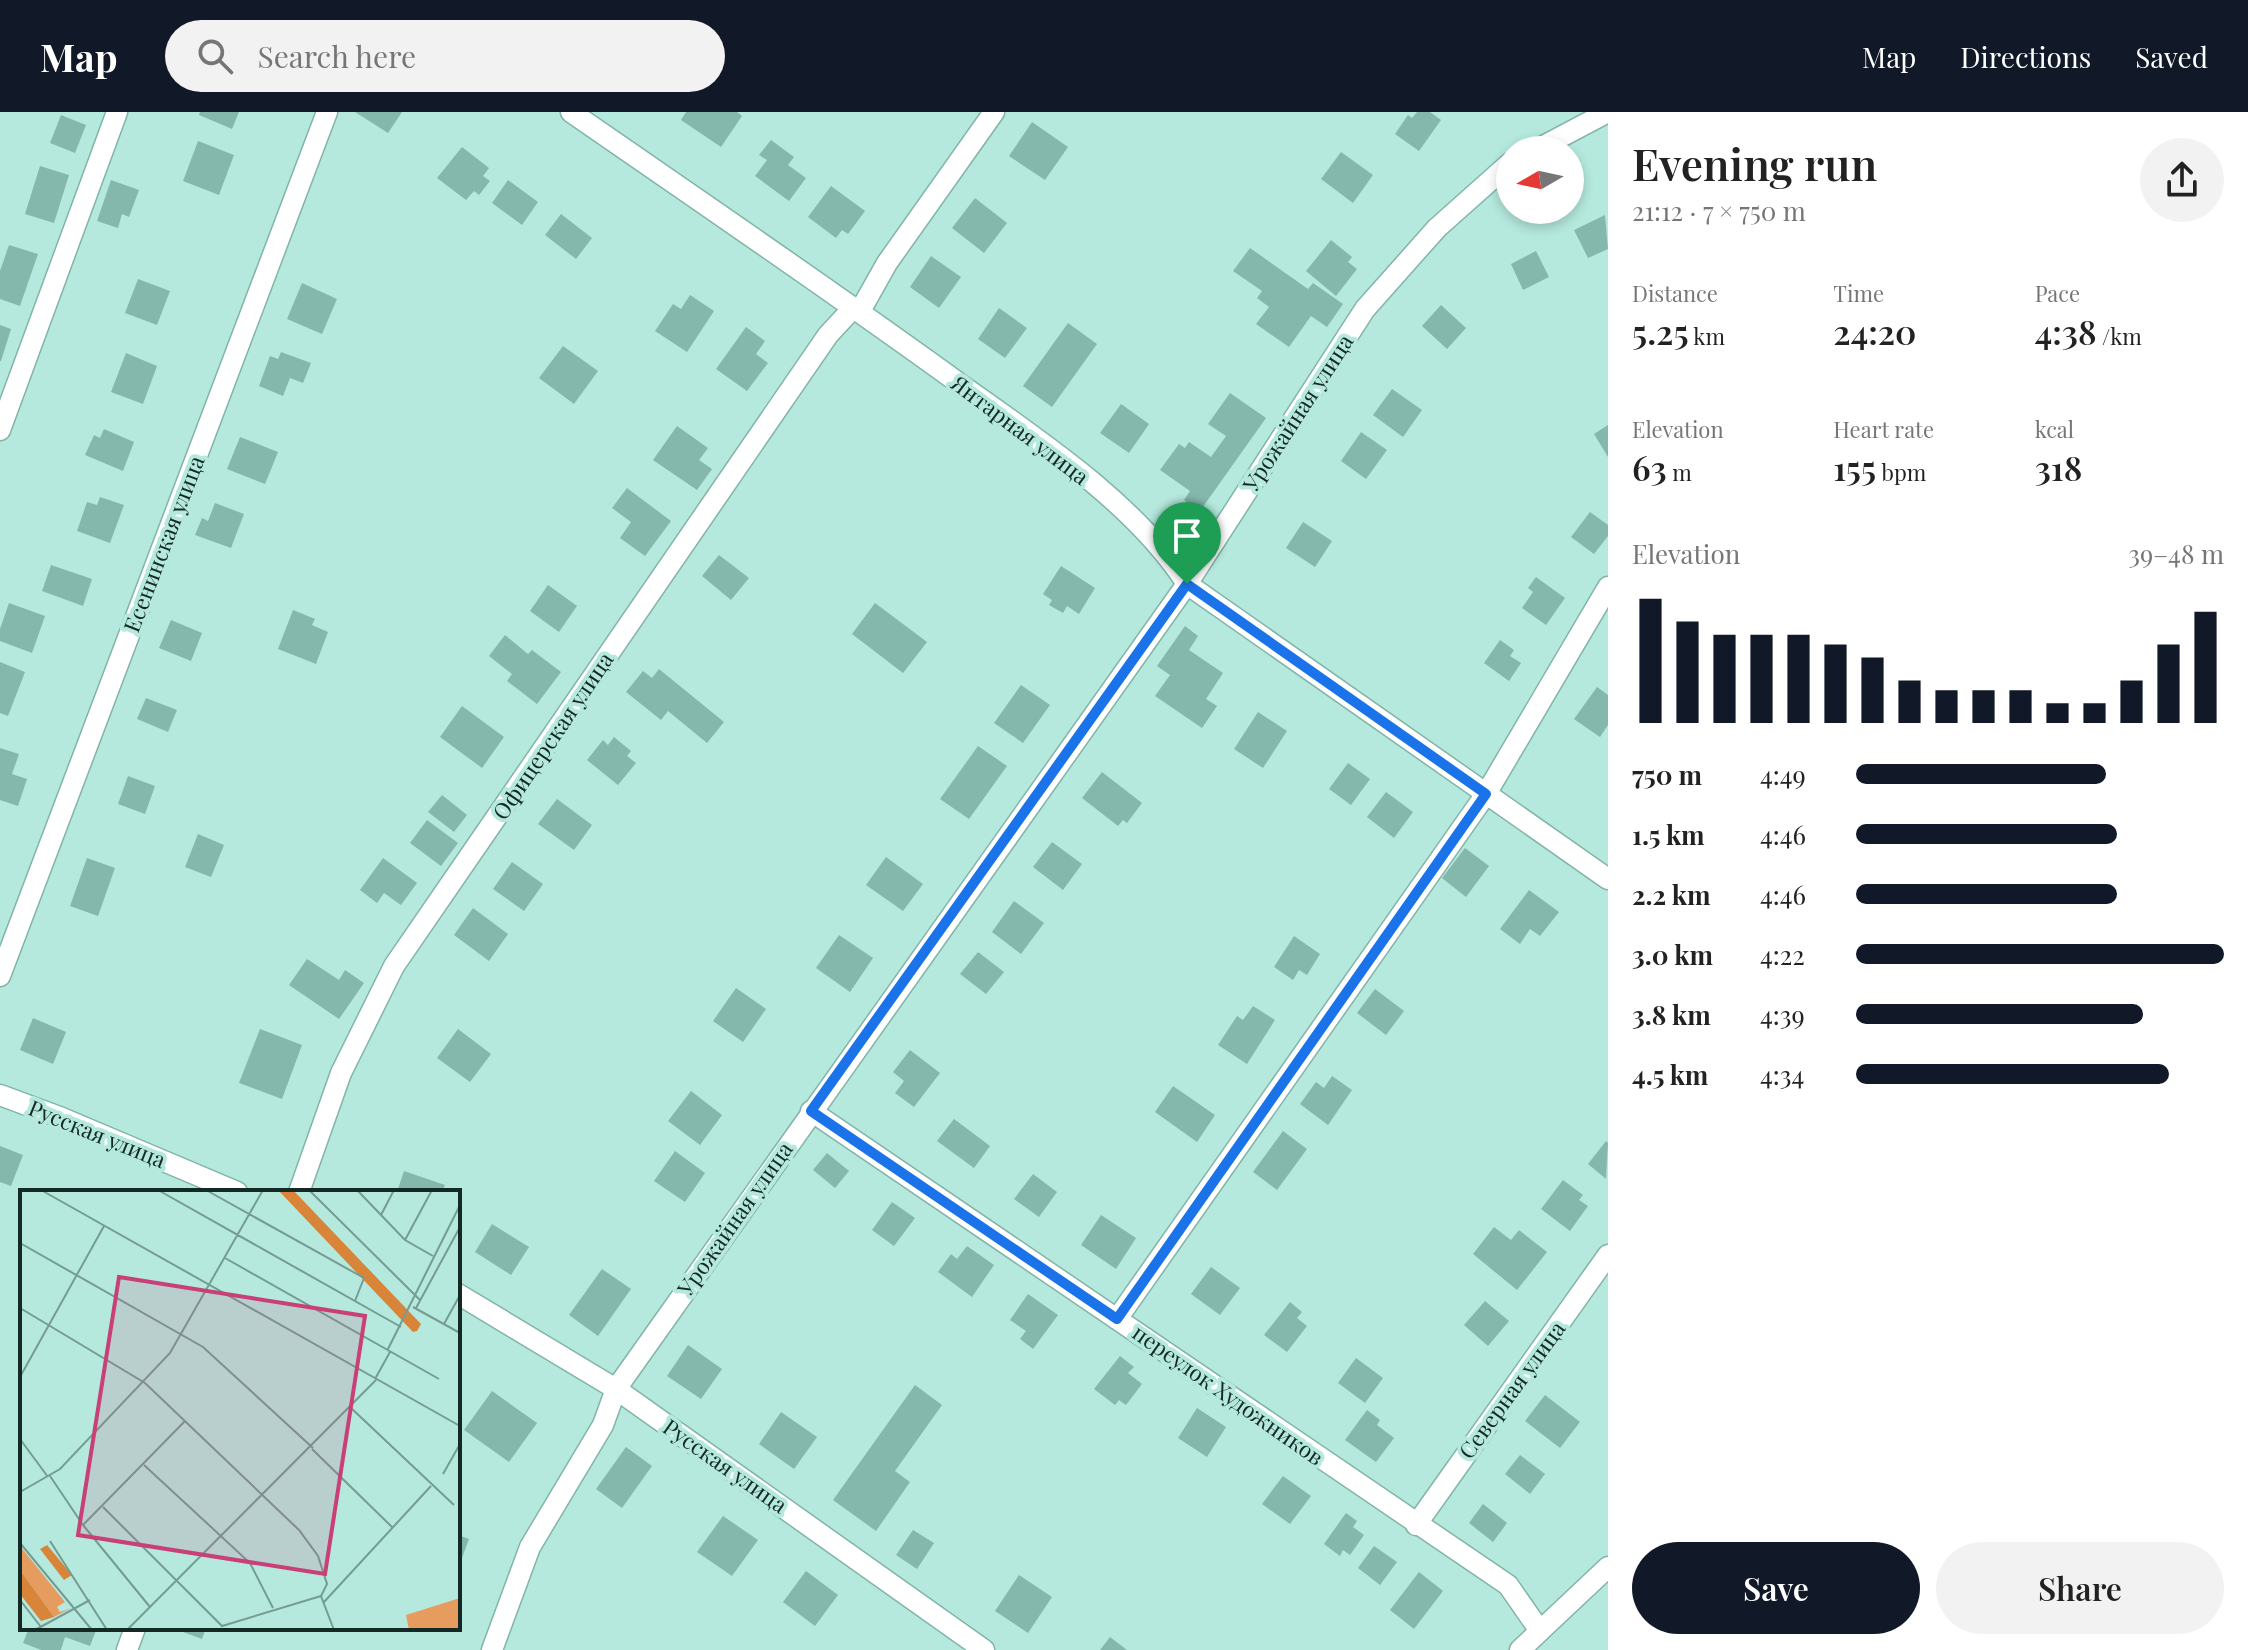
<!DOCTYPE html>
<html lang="en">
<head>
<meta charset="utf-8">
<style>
	:root { --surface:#fff; --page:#f2f2f2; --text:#222; --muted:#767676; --accent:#111827 }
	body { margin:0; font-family:"Playfair Display",serif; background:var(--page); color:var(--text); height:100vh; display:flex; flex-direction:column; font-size:30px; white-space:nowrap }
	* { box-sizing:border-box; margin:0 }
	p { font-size:26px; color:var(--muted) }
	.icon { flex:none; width:44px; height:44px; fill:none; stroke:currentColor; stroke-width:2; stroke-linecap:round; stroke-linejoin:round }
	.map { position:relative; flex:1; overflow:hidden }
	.sheet { display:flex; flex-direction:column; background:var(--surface); width:640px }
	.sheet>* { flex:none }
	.needle { width:52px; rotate:261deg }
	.tools { position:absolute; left:1496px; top:24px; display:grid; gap:16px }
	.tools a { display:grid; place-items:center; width:88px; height:88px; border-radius:50%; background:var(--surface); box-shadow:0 4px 12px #0003; font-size:40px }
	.pin { position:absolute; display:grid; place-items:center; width:68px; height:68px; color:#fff; margin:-82px -34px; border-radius:50% 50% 50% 0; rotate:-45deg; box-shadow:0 0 8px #0007 }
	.pin .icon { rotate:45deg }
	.round { display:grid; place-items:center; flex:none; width:84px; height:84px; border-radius:42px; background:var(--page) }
	.summary { display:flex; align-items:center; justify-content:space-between; height:136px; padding:0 24px }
	h1 { font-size:44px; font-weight:600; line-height:60px }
	.stats { display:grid; grid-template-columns:repeat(3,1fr); gap:12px; height:136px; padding:8px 24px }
	.stats div { display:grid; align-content:center }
	.stats b { font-size:34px; font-weight:600 }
	.stats small { font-size:22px; font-weight:400 }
	.stats p { font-size:22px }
	.chart { height:224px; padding:16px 24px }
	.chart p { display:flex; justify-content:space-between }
	.chart svg { width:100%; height:144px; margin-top:8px; stroke:var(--accent); stroke-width:6 }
	.cta { display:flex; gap:16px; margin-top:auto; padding:16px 24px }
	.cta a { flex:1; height:92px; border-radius:48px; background:var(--accent); color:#fff; font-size:32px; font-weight:600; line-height:92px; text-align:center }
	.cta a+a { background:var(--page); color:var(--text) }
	ul { padding:0 24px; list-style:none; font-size:26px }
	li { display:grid; grid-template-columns:128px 96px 1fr; align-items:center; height:60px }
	li i { height:20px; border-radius:10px; background:var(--accent) }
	header { display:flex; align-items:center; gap:48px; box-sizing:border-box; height:112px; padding:0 40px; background:var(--accent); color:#fff }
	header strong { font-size:38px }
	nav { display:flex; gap:44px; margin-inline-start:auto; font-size:28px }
	.search { width:560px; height:72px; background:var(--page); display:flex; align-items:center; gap:20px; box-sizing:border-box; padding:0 28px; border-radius:44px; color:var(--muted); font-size:30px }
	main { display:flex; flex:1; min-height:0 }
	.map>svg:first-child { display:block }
	.building { fill:#85b8ad }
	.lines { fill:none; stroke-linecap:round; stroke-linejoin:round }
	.street-casing { stroke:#82b4a9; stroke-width:23 }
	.street { stroke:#fff; stroke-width:20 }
	.route-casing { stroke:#fff; stroke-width:16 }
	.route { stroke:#1a73e8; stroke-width:10 }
	.labels { text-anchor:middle; stroke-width:8; stroke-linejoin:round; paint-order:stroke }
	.street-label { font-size:22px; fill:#142824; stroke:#b5e9dd }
	.inset-road { fill:none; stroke:#759c93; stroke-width:2 }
	.view { fill:#c93f78; fill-opacity:0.15; stroke:#c93f78; stroke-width:4 }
	.inset-edge { fill:none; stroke:#142824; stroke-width:4 }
</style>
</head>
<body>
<header>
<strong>Map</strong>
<div class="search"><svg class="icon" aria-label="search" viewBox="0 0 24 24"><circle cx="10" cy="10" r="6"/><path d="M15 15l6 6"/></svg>Search here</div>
<nav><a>Map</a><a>Directions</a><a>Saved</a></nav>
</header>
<main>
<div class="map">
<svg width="1608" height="1538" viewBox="0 0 1608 1538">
	<rect width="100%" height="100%" fill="#b5e9dd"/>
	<g class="building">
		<path d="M200,0H239L232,17L199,3Z"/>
		<path d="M355,0H402L388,21Z"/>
		<path d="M686,0H737L742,4L721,35L681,8Z"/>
		<path d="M1417,0H1430L1441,8L1419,39L1395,22L1408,3L1412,6Z"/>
		<path d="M61,3L86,13L75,41L50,31Z"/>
		<path d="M1032,10L1068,35L1045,68L1009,44Z"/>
		<path d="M771,28L794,45L788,53L806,66L789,89L755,64L767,48L759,43Z"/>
		<path d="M198,29L234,43L219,83L183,69Z"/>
		<path d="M462,35L489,56L483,64L490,69L479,83L474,79L466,88L437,66Z"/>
		<path d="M1341,40L1373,63L1353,91L1321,67Z"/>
		<path d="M40,54L69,63L54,111L25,102Z"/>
		<path d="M111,68L139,78L129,105L122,102L118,116L97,109Z"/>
		<path d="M508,68L538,90L522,113L492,91Z"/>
		<path d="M831,74L865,99L848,122L842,118L836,126L808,105Z"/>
		<path d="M975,86L1007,111L984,141L952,116Z"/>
		<path d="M561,102L592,126L576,147L545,123Z"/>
		<path d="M1605,103L1608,137L1588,146L1574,118Z"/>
		<path d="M1331,128L1352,145L1348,150L1357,157L1336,184L1306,159Z"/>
		<path d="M9,133L38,142L20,194L0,187V159Z"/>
		<path d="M1250,136L1308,177L1313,171L1343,192L1327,215L1311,204L1289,235L1256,212L1269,195L1257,186L1262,179L1233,159Z"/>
		<path d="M1536,139L1549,165L1523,178L1511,152Z"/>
		<path d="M931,144L961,165L939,196L910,175Z"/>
		<path d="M138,167L170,179L157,213L125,201Z"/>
		<path d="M302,171L337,187L322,222L287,207Z"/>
		<path d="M690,183L714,199L687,240L655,219L673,192L681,197Z"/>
		<path d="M1441,193L1466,216L1447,237L1422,214Z"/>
		<path d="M999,196L1027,216L1005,246L978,227Z"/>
		<path d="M1068,211L1097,232L1052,295L1023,274Z"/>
		<path d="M0,213L11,217L1,249H0Z"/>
		<path d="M746,215L765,229L756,242L768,251L747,279L716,257Z"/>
		<path d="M563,234L598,259L574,292L539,266Z"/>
		<path d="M281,240L311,251L303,271L290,266L283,284L259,274L270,244L278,247Z"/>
		<path d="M126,241L157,254L143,292L111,280Z"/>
		<path d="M1392,277L1422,298L1403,325L1373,303Z"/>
		<path d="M1230,281L1266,306L1200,399L1184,388L1190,379L1160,358L1179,332L1185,336L1189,330L1211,345L1226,324L1208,312Z"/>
		<path d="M1121,292L1149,312L1129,341L1100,321Z"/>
		<path d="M1608,313V345L1594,322Z"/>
		<path d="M677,314L708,336L699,348L712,357L697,378L653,348Z"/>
		<path d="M104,317L134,330L123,359L85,343L94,323L100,326Z"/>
		<path d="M1361,320L1387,338L1366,367L1341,349Z"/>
		<path d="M240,325L278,340L265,372L227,357Z"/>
		<path d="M627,376L671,409L645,444L620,426L631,410L612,396Z"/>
		<path d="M100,385L124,393L110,431L77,419L87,390L97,393Z"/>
		<path d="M215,391L244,402L231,436L195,423L202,406L208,409Z"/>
		<path d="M1590,400L1608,413V424L1594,442L1571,425Z"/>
		<path d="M1303,410L1332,429L1315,455L1286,436Z"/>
		<path d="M719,443L749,466L731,488L702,464Z"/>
		<path d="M51,453L92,467L83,494L42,479Z"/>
		<path d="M1061,454L1095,476L1079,502L1067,494L1063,501L1049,493L1052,488L1043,482Z"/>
		<path d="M1536,465L1565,486L1546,513L1522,496L1533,480L1528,476Z"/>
		<path d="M548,473L577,494L559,520L530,499Z"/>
		<path d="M9,491L45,504L32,541L0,529V517Z"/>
		<path d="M875,491L927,530L903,561L852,522Z"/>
		<path d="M293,498L315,507L312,513L328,520L316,552L278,537Z"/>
		<path d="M171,508L202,521L191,549L159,536Z"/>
		<path d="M1185,514L1198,524L1189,538L1223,561L1206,587L1217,594L1202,616L1155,584L1170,563L1157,554Z"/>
		<path d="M505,523L528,542L532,538L561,560L537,592L507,569L512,562L489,544Z"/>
		<path d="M1500,528L1514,538L1510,544L1521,551L1509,569L1484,551Z"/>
		<path d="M0,550L25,560L8,604L0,601Z"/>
		<path d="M659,557L724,610L707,631L668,599L661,608L626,580L643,559L652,566Z"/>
		<path d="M1021,573L1050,593L1023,631L994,611Z"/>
		<path d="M1597,575L1608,583V613L1600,625L1574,607Z"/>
		<path d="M146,586L177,598L168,620L137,607Z"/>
		<path d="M462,594L504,625L482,656L440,625Z"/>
		<path d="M1258,600L1287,619L1263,656L1234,637Z"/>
		<path d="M614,625L631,639L627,644L636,651L618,673L587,648L603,628L608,633Z"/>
		<path d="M978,634L1007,654L969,707L940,687Z"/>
		<path d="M0,636L19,642L12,662L27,667L18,694L0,688Z"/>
		<path d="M1348,651L1370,667L1351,693L1329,677Z"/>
		<path d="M1102,660L1142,691L1127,711L1123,708L1118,714L1082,686Z"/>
		<path d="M128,664L155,674L145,702L118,692Z"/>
		<path d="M1386,680L1413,700L1394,726L1367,705Z"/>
		<path d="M442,683L467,703L454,720L428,700Z"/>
		<path d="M557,687L592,713L574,738L538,712Z"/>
		<path d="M427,708L458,731L441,754L410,731Z"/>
		<path d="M198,722L224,733L211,765L185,755Z"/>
		<path d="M1052,730L1082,752L1063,778L1033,755Z"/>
		<path d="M1465,736L1489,754L1466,785L1442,766Z"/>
		<path d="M886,745L923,772L903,799L866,773Z"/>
		<path d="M87,746L115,756L98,804L70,794Z"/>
		<path d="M383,746L417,771L401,793L384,781L377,791L360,778Z"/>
		<path d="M512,750L543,772L524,799L493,777Z"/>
		<path d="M1529,778L1559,800L1540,824L1530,817L1520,832L1500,817Z"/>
		<path d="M1014,789L1044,811L1021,842L992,820Z"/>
		<path d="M473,796L508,822L489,849L454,823Z"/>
		<path d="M839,823L873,846L850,880L816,856Z"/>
		<path d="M1294,824L1320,842L1307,863L1299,858L1293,868L1274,855Z"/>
		<path d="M978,840L1004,860L986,882L960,862Z"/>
		<path d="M307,847L339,868L345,858L364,871L339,907L289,873Z"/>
		<path d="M736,876L766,897L743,930L713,909Z"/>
		<path d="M1375,877L1404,899L1386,923L1357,901Z"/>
		<path d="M1253,894L1275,908L1247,952L1218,933L1237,904L1243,908Z"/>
		<path d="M33,906L66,920L53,952L20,938Z"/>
		<path d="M260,917L302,933L282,987L239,971Z"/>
		<path d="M458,917L491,942L470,970L437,946Z"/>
		<path d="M910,938L940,961L914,995L895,981L904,969L893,960Z"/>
		<path d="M1332,964L1352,978L1328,1013L1300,992L1316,970L1324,976Z"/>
		<path d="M1173,974L1215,1003L1197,1030L1155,1000Z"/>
		<path d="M691,979L722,1003L700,1033L668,1009Z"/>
		<path d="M954,1007L990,1034L974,1056L937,1029Z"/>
		<path d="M1283,1019L1307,1037L1277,1078L1253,1060Z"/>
		<path d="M1606,1029L1608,1031L1606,1067L1588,1052Z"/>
		<path d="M0,1034L23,1043L11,1074L0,1070Z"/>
		<path d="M675,1039L705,1061L685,1090L654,1069Z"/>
		<path d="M827,1041L849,1059L835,1076L813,1058Z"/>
		<path d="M404,1059L445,1073L442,1080H397Z"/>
		<path d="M1033,1062L1057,1080L1039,1105L1014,1087Z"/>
		<path d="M1563,1068L1583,1083L1579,1088L1588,1094L1570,1119L1541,1097Z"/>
		<path d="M892,1090L915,1106L894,1134L872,1118Z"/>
		<path d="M1101,1103L1136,1126L1116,1157L1081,1133Z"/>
		<path d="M492,1112L529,1135L511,1163L475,1140Z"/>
		<path d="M1494,1115L1511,1128L1519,1118L1547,1140L1517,1178L1473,1142Z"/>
		<path d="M967,1134L994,1153L972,1185L938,1160L951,1142L957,1147Z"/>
		<path d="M1211,1155L1240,1176L1220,1203L1191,1182Z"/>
		<path d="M602,1157L631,1177L598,1224L569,1203Z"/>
		<path d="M1028,1182L1058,1203L1033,1237L1020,1227L1026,1219L1010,1208Z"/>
		<path d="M1485,1189L1509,1209L1488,1234L1464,1213Z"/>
		<path d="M1290,1190L1302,1200L1297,1206L1307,1214L1287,1240L1264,1223Z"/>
		<path d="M688,1233L722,1257L701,1287L667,1264Z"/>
		<path d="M1120,1244L1134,1255L1128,1261L1142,1272L1126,1293L1119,1288L1115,1293L1094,1277Z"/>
		<path d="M1356,1246L1383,1266L1365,1291L1338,1271Z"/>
		<path d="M915,1273L942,1293L895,1359L910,1370L876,1419L833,1388Z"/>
		<path d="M492,1279L537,1311L509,1350L464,1318Z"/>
		<path d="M1545,1283L1580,1310L1560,1336L1525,1309Z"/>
		<path d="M1197,1296L1226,1315L1207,1345L1178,1326Z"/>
		<path d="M1367,1298L1380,1308L1377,1313L1394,1326L1376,1350L1345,1328Z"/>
		<path d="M781,1300L817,1325L794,1357L759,1332Z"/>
		<path d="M626,1335L652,1354L622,1396L596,1377Z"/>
		<path d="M1520,1343L1545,1362L1530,1382L1505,1362Z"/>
		<path d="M1283,1364L1311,1384L1290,1412L1262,1392Z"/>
		<path d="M1483,1392L1507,1411L1493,1430L1469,1411Z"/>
		<path d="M1346,1401L1357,1409L1353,1415L1364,1423L1350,1443L1343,1438L1340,1444L1324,1432Z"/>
		<path d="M723,1404L758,1428L732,1464L697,1440Z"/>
		<path d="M913,1418L934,1431L917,1457L896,1443Z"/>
		<path d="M458,1423L469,1427L458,1457Z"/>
		<path d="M1374,1434L1397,1450L1380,1473L1358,1456Z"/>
		<path d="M806,1459L838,1483L815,1514L783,1490Z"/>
		<path d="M1419,1460L1443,1479L1414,1517L1390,1498Z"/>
		<path d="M1019,1463L1052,1485L1028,1521L995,1499Z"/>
		<path d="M29,1516H97L90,1534L65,1525L61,1538H41L23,1531Z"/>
		<path d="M172,1516H206L202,1527Z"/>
		<path d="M1110,1525L1127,1538H1100Z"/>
	</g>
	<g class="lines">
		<defs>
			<g id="street">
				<path d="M571,0C701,90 832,179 960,272C1037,327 1136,392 1187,472L1608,767"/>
				<path d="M1536,38L1608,0"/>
				<path d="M860,199L887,151L994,0"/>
				<path d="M0,318L117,0"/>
				<path d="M0,864L327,0"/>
				<path d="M0,983L62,1006L237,1080"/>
				<path d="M811,999L1508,1473L1540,1519L1520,1538"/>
				<path d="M299,1080L341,961L394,854L828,223L854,195"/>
				<path d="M458,1182L616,1277L984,1538"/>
				<path d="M1117,1207L1486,682L1608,475"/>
				<path d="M1416,1413L1608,1143"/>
				<path d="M1540,1519L1608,1455"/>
				<path d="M127,1538L135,1516"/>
				<path d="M492,1538L530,1435L603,1313L616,1277L1187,472L1365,197L1437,116L1510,51"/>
			</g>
		</defs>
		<use href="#street" class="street-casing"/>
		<use href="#street" class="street"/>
	</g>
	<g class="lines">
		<defs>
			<path id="route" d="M1187,472L1486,682L1117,1207L811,999Z"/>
		</defs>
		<use href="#route" class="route-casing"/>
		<use href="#route" class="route"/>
	</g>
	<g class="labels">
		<g class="street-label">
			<text transform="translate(1298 301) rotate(-57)" y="8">Урожайная улица</text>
			<text transform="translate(1020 318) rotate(37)" y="8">Янтарная улица</text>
			<text transform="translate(164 432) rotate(-69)" y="8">Есенинская улица</text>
			<text transform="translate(553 624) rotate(-56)" y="8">Офицерская улица</text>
			<text transform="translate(97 1022) rotate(22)" y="8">Русская улица</text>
			<text transform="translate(735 1107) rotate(-55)" y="8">Урожайная улица</text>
			<text transform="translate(1512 1278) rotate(-54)" y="8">Северная улица</text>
			<text transform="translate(1228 1283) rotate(35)" y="8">переулок Художников</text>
			<text transform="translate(725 1354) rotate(35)" y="8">Русская улица</text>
		</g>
	</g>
	<g transform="translate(20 1078)">
		<rect width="440" height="440" fill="#b5e9dd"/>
		<path d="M0,356L45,412L37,417L40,422L51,418L34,427L0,380ZM440,408V440H389L386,425Z" fill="#e69c5f"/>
		<path d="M258,0H273L401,134L397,141L393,142ZM27,355L52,385L44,390L20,359ZM0,380L34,427L21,431L0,404Z" fill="#d8853a"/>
		<path class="inset-road" d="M21,0L440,236M138,0L381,137M186,0L344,88L335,111M289,0L400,110M337,0L385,50L413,66M361,25L374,0M385,50L412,0M0,53L183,157L293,258M205,68L419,189M393,117L440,143M0,118L125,193L279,340L298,366L307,394L301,406L314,440M396,118L440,37M424,134L440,105M368,159L440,15M0,187L84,36M355,189L370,162M331,218L434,315M0,249L28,287M292,259L372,337M124,275L230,373L253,418M423,284L440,254M30,286L63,335L165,231M0,302L40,279L150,163L243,0M83,317L202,436L301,406M63,335L130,417M30,351L87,440M0,353L72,440M0,410L21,437M304,412L411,296M15,440L70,410M107,440L356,190"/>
		<path class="view" d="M99,87L345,126L305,384L58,345Z"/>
		<rect width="440" height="440" class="inset-edge"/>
	</g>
</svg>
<div class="tools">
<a><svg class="needle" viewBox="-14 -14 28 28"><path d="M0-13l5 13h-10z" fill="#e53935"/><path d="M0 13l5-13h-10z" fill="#767676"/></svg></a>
</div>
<div class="pin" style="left:1187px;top:472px;background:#1e9e55"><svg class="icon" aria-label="arrive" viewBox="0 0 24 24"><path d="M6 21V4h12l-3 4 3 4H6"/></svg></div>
</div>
<section class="sheet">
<div class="summary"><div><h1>Evening run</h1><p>21:12 · 7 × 750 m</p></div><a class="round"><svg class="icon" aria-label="share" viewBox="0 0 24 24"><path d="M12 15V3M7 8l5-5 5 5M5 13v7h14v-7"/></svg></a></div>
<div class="stats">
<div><p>Distance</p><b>5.25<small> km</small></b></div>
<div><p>Time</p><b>24:20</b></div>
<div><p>Pace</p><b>4:38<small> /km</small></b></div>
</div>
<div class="stats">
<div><p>Elevation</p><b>63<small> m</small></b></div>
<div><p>Heart rate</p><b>155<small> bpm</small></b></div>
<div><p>kcal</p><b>318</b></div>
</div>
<div class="chart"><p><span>Elevation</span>39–48 m</p>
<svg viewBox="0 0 160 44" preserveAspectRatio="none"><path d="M5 44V6M15 44V13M25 44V17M35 44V17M45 44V17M55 44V20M65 44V24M75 44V31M85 44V34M95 44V34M105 44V34M115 44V38M125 44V38M135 44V31M145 44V20M155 44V10"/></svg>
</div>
<ul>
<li><b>750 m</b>4:49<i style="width:68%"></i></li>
<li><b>1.5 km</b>4:46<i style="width:71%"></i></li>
<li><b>2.2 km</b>4:46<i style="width:71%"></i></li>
<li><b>3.0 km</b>4:22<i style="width:100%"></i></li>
<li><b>3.8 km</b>4:39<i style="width:78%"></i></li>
<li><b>4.5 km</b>4:34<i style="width:85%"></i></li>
</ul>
<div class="cta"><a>Save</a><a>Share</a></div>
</section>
</main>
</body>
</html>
